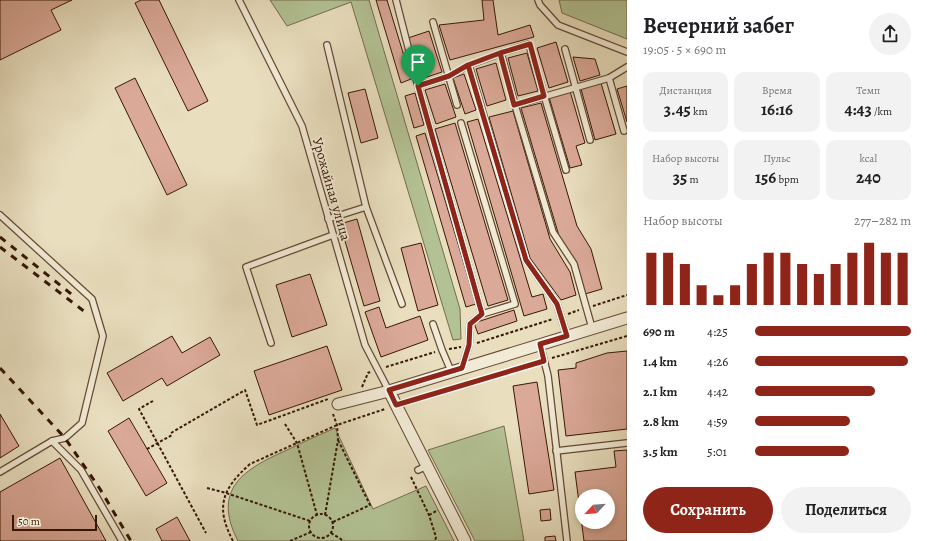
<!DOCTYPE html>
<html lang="ru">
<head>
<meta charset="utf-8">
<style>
	:root { --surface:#fff; --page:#f2f2f2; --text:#202124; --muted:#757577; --accent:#8f2418 }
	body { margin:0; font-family:Alegreya,serif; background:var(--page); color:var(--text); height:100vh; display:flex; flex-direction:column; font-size:15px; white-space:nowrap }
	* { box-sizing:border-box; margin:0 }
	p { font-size:13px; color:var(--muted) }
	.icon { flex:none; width:22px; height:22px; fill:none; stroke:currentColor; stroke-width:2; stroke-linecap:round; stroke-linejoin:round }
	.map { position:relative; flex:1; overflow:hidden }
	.details { display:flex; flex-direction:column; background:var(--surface); width:300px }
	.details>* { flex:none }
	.needle { width:26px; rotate:244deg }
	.tools { position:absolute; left:575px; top:489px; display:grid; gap:8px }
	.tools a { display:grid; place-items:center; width:40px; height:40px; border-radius:50%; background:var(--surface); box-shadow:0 2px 6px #0003; font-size:20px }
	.scale { position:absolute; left:12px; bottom:10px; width:85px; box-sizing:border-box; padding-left:4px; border:2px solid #371705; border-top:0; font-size:11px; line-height:14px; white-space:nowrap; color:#371705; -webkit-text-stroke:3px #f1ead5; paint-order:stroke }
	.pin { position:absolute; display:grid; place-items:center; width:34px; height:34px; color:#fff; margin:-41px -17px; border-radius:50% 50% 50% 0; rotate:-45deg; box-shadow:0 0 4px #0007 }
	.pin .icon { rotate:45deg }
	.round { display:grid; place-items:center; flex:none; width:42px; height:42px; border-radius:21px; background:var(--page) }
	.headline { display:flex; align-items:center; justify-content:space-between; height:68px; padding:0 16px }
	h1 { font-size:22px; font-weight:700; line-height:30px }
	.figures { display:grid; grid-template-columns:repeat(3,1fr); gap:6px; height:68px; padding:4px 16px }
	.figures div { display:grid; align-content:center; border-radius:10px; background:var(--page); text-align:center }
	.figures b { font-size:17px; font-weight:700 }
	.figures small { font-size:11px; font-weight:400 }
	.figures p { font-size:11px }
	.chart { height:112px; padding:8px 16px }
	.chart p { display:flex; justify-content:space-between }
	.chart svg { width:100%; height:72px; margin-top:4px; stroke:var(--accent); stroke-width:6 }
	.action { display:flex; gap:8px; margin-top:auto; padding:8px 16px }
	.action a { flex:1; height:46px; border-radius:24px; background:var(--accent); color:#fff; font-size:16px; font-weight:700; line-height:46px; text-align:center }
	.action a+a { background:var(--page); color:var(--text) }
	ul { padding:0 16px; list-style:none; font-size:13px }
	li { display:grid; grid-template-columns:64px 48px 1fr; align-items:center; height:30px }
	li i { height:10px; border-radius:5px; background:var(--accent) }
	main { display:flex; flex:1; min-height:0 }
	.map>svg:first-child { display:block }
	.green { fill:#b3c294; stroke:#756c4c }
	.building { fill:#dba998; stroke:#371705; fill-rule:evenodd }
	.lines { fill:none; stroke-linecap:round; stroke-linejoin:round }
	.lane-casing { stroke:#644934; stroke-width:8 }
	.street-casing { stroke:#644934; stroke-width:13 }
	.path { stroke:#371705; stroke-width:2; stroke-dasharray:3 2; stroke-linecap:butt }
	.lane { stroke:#f1ead5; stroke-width:5.5 }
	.street { stroke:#f1ead5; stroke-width:11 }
	.rail { stroke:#371705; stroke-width:3; stroke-dasharray:7 7; stroke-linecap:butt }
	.route-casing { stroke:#fff; stroke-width:8 }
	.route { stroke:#8f2418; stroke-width:5 }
	.labels { text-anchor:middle; stroke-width:3.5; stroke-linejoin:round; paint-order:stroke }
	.street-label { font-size:14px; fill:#371705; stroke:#f1ead5 }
</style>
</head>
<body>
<main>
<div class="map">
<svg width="627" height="541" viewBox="0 0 627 541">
	<rect width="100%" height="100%" fill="#e9dfbf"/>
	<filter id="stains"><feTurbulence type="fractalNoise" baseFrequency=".005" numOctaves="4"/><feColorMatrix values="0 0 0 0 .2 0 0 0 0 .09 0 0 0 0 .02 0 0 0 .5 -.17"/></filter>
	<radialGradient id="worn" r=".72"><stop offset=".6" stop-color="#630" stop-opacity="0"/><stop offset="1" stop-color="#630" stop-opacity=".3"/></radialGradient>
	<g class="green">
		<path d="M270,0H369L460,309L461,339L453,340L351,2L287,26Z"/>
		<path d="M559,0H627V39L562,13Z"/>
		<path d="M504,426L524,541H475L428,450Z"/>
		<path d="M335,428L373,509L426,486L454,541H238C211,489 244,469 287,450C303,442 319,435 335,428Z"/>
	</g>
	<g class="building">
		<path d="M0,0H72L51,10L61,30L0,60Z"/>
		<path d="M141,0H159L208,101L188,111L135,3Z"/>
		<path d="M376,0H387L411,79L401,83Z"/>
		<path d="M482,0H493L498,35L530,25L534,37L450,60L439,25L484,20Z"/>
		<path d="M429,31L442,72L421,79L408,38Z"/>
		<path d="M556,42L568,82L549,88L537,48Z"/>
		<path d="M527,53L538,91L518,96L508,58Z"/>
		<path d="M573,57L595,59L600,75L580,81Z"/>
		<path d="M496,63L506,100L487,106L476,69Z"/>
		<path d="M464,74L476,110L465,114L453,78Z"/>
		<path d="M135,78L187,185L167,195L115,88Z"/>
		<path d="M601,83L616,134L595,140L581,89Z"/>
		<path d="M445,84L456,117L436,124L425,90Z"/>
		<path d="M627,86V122L617,89Z"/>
		<path d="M365,89L378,138L361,143L348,93Z"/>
		<path d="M570,91L585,143L576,146L582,165L570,168L549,97Z"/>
		<path d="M415,93L424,125L414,128L405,96Z"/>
		<path d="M541,103L577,226L591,249L602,289L585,294L576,263L559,236L521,108Z"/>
		<path d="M513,111L550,239L570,272L576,295L561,300L530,258L489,117Z"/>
		<path d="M478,119L532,297L543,294L547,309L524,316L467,122Z"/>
		<path d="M455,123L508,300L488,306L435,129Z"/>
		<path d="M425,133L476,304L466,307L416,136Z"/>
		<path d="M357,219L380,301L364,306L340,224Z"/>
		<path d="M421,243L438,305L418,311L401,248Z"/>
		<path d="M310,274L327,325L292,337L276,285Z"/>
		<path d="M379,307L386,328L420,316L428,340L381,357L365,312Z"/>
		<path d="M514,310L517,321L478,334L474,323Z"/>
		<path d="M172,336L182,353L210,337L220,355L167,386L162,378L123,401L107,373Z"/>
		<path d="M327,346L342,390L269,415L254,371Z"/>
		<path d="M627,351V429L566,436L558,370L576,368V363L607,353Z"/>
		<path d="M537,382L554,490L529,494L513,386Z"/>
		<path d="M0,414L19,446L0,458Z"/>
		<path d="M129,418L167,483L146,496L108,431Z"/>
		<path d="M627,450V541H584L575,472L616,467L614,451ZM582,496H608V522H582Z"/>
		<path d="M60,458L106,541H0V492Z"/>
		<path d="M550,509L551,520L541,521L540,510Z"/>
		<path d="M177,517L190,541H162L156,529Z"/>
		<path d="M555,536L556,541H545V537Z"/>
	</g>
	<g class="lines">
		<defs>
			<g id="lane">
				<path d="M239,0L302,126L365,345L389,391"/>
				<path d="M396,0L418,86"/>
				<path d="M538,0L540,5L558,25L627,52"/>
				<path d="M433,22L457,105"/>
				<path d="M327,45L366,207L328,219"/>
				<path d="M565,49L590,140"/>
				<path d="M501,53L529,44L566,170"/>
				<path d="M469,65L526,260L557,304L567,336"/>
				<path d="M609,78L624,131"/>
				<path d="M515,105L553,232L574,264L592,328"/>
				<path d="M461,123L515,304L482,314"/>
				<path d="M366,207L402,304"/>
				<path d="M0,215L92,299L103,336L82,423L65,438L52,441L0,472"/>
				<path d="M433,324L442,350L451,371"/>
				<path d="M271,343L246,267L333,235"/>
				<path d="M540,344L548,376L567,541"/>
				<path d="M462,368L469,345L470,324L482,314L418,86L449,76L469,65L501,53L515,105L609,78L627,67"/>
				<path d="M52,441L81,470L122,541"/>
				<path d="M556,451L627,443"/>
				<path d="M418,470L427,466"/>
			</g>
			<g id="street">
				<path d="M389,391L465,541"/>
				<path d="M338,404L389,391L627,318"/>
			</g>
		</defs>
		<use href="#lane" class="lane-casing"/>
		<use href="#street" class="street-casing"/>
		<g class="path">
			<path d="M593,306L627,295"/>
			<path d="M568,314L579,310"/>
			<path d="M477,343L553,319"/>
			<path d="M449,349L461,347"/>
			<path d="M552,358L627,336"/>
			<path d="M386,367L435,352"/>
			<path d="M362,387L368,373L370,372"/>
			<path d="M153,401L139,409L206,533"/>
			<path d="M407,402L537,363"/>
			<path d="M285,424L297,443L317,515"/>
			<path d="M171,433L245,390L257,425L328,399"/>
			<path d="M147,449L172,435"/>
			<path d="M411,477L429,515L436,537L435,541"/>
			<path d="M207,488L226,493L310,521"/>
			<circle cx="321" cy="526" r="12"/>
			<path d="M325,515L338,440L337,425L333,414"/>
			<path d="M429,515L438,510"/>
			<path d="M333,522L370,505L338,440"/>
			<path d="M331,533L344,541"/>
			<path d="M233,541C215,507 222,489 250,464L337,425L385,409"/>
			<path d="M290,541L311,532"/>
		</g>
		<use href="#lane" class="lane"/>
		<use href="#street" class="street"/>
		<g class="rail">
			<path d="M0,237L75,297"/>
			<path d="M0,247L85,312"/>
			<path d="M0,368L65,438L100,489L131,541"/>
		</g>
	</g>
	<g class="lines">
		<defs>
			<path id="route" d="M418,86L482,314L470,324L469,345L462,368L389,390L396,405L544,361L540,344L567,336L557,304L526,260L468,65L500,53L514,105L544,96L530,44L500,53L468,65L449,76L418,86"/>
		</defs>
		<use href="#route" class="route-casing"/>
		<use href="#route" class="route"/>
	</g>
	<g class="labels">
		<g class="street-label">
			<text transform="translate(332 189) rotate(74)" y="5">Урожайная улица</text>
		</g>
	</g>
	<rect width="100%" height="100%" filter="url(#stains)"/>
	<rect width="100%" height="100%" fill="url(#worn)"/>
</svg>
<div class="tools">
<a><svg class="needle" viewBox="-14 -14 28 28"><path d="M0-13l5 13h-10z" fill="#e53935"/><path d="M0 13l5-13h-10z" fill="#757577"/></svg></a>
</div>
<div class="scale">50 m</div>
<div class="pin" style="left:418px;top:86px;background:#1e9e55"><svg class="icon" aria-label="arrive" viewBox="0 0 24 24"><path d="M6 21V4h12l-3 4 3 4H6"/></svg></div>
</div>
<section class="details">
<div class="headline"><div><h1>Вечерний забег</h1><p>19:05 · 5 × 690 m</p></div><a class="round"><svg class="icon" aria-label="share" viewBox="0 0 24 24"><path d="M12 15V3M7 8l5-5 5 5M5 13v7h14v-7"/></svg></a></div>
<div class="figures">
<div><p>Дистанция</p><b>3.45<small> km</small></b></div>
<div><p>Время</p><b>16:16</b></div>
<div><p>Темп</p><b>4:43<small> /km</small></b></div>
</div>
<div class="figures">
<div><p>Набор высоты</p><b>35<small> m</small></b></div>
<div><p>Пульс</p><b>156<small> bpm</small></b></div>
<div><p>kcal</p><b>240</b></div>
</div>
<div class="chart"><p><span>Набор высоты</span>277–282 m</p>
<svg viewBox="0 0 160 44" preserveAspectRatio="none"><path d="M5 44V12M15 44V12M25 44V19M35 44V32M45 44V38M55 44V32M65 44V19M75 44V12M85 44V12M95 44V19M105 44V25M115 44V19M125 44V12M135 44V6M145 44V12M155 44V12"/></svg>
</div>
<ul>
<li><b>690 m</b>4:25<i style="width:100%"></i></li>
<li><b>1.4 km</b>4:26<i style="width:98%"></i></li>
<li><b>2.1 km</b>4:42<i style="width:77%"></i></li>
<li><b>2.8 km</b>4:59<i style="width:61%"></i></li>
<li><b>3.5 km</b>5:01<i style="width:60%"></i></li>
</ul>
<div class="action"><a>Сохранить</a><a>Поделиться</a></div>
</section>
</main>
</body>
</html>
